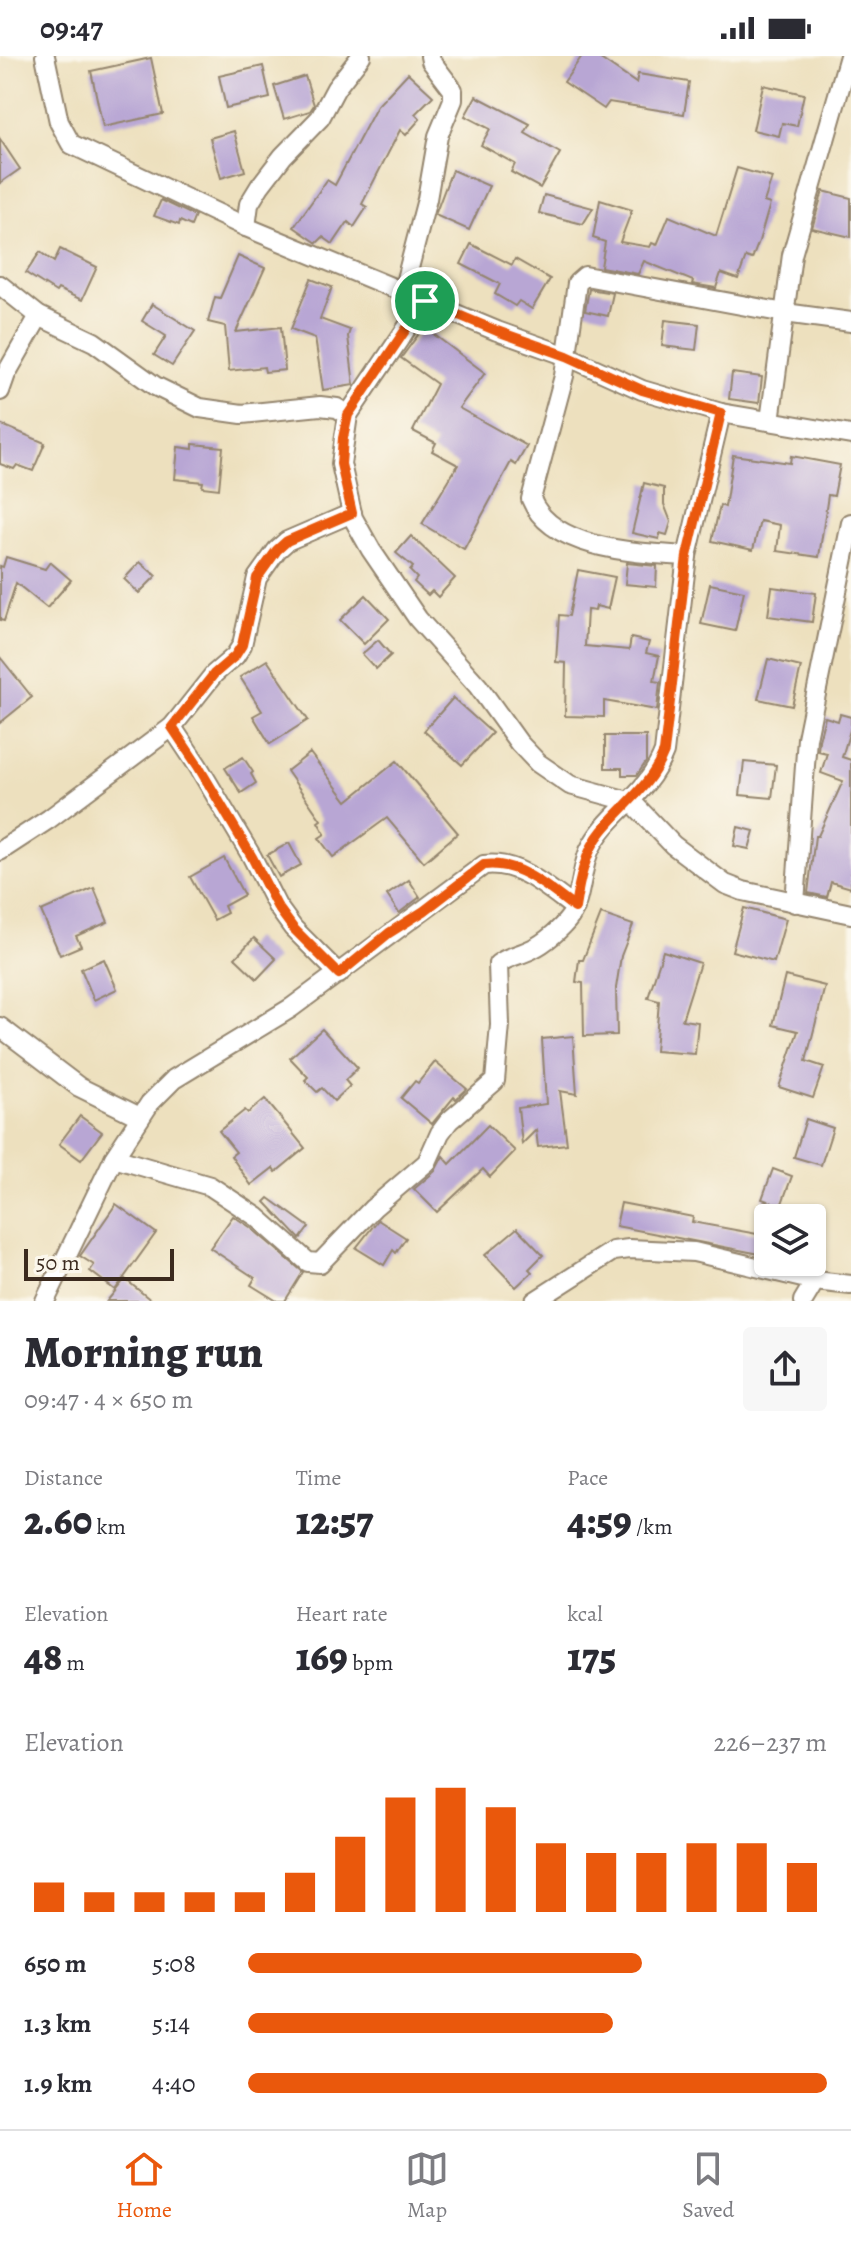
<!DOCTYPE html>
<html lang="en">
<head>
<meta charset="utf-8">
<style>
	:root { --surface:#fff; --page:#f7f7f7; --text:#2b2b33; --muted:#7c7c81; --line:#e1e1e2; --accent:#ea580c }
	body { margin:0; font-family:Alegreya,serif; background:var(--page); color:var(--text); height:100vh; display:flex; flex-direction:column; font-size:30px; white-space:nowrap }
	* { box-sizing:border-box; margin:0 }
	p { font-size:26px; color:var(--muted) }
	.icon { flex:none; width:44px; height:44px; fill:none; stroke:currentColor; stroke-width:2; stroke-linecap:round; stroke-linejoin:round }
	.map { position:relative; height:1245px; overflow:hidden }
	.side { display:flex; flex-direction:column; background:var(--surface); flex:1 }
	.side>* { flex:none }
	.tools { position:absolute; left:754px; top:1148px; display:grid; gap:16px }
	.tools a { display:grid; place-items:center; width:72px; height:72px; border-radius:8px; background:var(--surface); box-shadow:0 2px 6px #0004; font-size:40px }
	.scale { position:absolute; left:24px; bottom:20px; width:150px; box-sizing:border-box; padding-left:8px; border:4px solid #3b2a1e; border-top:0; font-size:22px; line-height:28px; white-space:nowrap; color:#3b2a1e; -webkit-text-stroke:6px #fbf7ec; paint-order:stroke }
	.pin { position:absolute; display:grid; place-items:center; width:68px; height:68px; color:#fff; margin:-34px; border:4px solid #fff; border-radius:50%; box-shadow:0 2px 8px #0007 }
	.round { display:grid; place-items:center; flex:none; width:84px; height:84px; border-radius:8px; background:var(--page) }
	.summary { display:flex; align-items:center; justify-content:space-between; height:136px; padding:0 24px }
	h1 { font-size:44px; font-weight:800; line-height:60px }
	.figures { display:grid; grid-template-columns:repeat(3,1fr); gap:12px; height:136px; padding:8px 24px }
	.figures div { display:grid; align-content:center }
	.figures b { font-size:40px; font-weight:800 }
	.figures small { font-size:22px; font-weight:400 }
	.figures p { font-size:22px }
	.chart { height:224px; padding:16px 24px }
	.chart p { display:flex; justify-content:space-between }
	.chart svg { width:100%; height:144px; margin-top:8px; stroke:var(--accent); stroke-width:6 }
	ul { padding:0 24px; list-style:none; font-size:26px }
	li { display:grid; grid-template-columns:128px 96px 1fr; align-items:center; height:60px }
	li i { height:20px; border-radius:10px; background:var(--accent) }
	.status { display:flex; justify-content:space-between; align-items:center; height:56px; padding:0 40px; background:var(--surface); direction:ltr }
	.status svg { height:22px; fill:currentColor }
	.menu { display:flex; justify-content:space-around; align-items:center; height:112px; border-top:2px solid var(--line); background:var(--surface); font-size:22px; color:var(--muted) }
	.menu a { display:grid; justify-items:center; gap:4px }
	.menu .active { color:var(--accent) }
	.map>svg:first-child { display:block }
	.building { fill:#b8a6d4 }
	.lines { fill:none; stroke-linecap:round; stroke-linejoin:round }
	.minor-casing { stroke:#94856e; stroke-width:22 }
	.minor { stroke:#fff; stroke-width:18 }
	.route-casing { stroke:#fff; stroke-width:16 }
	.route { stroke:#ea580c; stroke-width:10 }
</style>
</head>
<body>
<div class="status"><b>09:47</b><svg viewBox="0 0 49 12"><path d="M0 12V9h3v3zM5 12V6h3v6zM10 12V3h3v9zM15 12V0h3v12zM26 1h20v11H26zM47 4h2v5h-2z"/></svg></div>
<div class="map">
<svg width="851" height="1245" viewBox="0 0 851 1245">
	<rect width="100%" height="100%" fill="#fbf7ec"/>
	<filter id="ink" filterUnits="userSpaceOnUse"><feTurbulence type="fractalNoise" baseFrequency=".0125" numOctaves="2"/><feDisplacementMap in="SourceGraphic" scale="16" xChannelSelector="R" yChannelSelector="G"/><feConvolveMatrix kernelMatrix="1 2 1 2 8 2 1 2 1" color-interpolation-filters="sRGB"/></filter>
	<filter id="wash" filterUnits="userSpaceOnUse"><feTurbulence type="fractalNoise" baseFrequency=".006" numOctaves="4" result="noise"/><feDisplacementMap in="SourceGraphic" scale="32" xChannelSelector="R" yChannelSelector="G"/><feGaussianBlur stdDeviation="1.8" result="paint"/><feColorMatrix in="noise" values="0 0 0 0 0 0 0 0 0 0 0 0 0 0 0 0 0 1.4 0 .05"/><feComposite in="paint" operator="in"/></filter>
	<g filter="url(#wash)">
		<rect width="100%" height="100%" fill="#ede0be"/>
		<g id="blocks">
			<g class="building">
				<path d="M582,0H596L636,27L638,18L689,26L684,58L609,46L604,53L564,26Z"/>
				<path d="M151,2L163,58L103,71L91,15Z"/>
				<path d="M263,10L270,42L226,52L219,20Z"/>
				<path d="M408,17L433,40L415,58L420,63L406,79L400,74L362,148L367,151L354,171L348,166L333,188L323,181L317,187L294,171L327,124L335,129L377,50Z"/>
				<path d="M305,20L314,49L310,55L284,63L274,30Z"/>
				<path d="M763,29L804,38L797,70L782,67L779,80L753,74Z"/>
				<path d="M476,40L530,68L525,77L560,97L540,132L511,116L515,108L481,89L490,73L465,60Z"/>
				<path d="M234,75L245,115L221,122L210,82Z"/>
				<path d="M0,83L20,113L0,127Z"/>
				<path d="M737,112L772,122L764,146L770,148L759,185L752,203L746,201L738,223L721,217L716,232L692,228L693,225L644,205L638,218L601,211L605,186L593,182L600,144L632,154L620,186L650,191L652,187L657,189L669,160L716,180Z"/>
				<path d="M452,114L489,130L469,174L435,159Z"/>
				<path d="M823,135L851,142V181L812,172Z"/>
				<path d="M544,139L593,152L583,168L539,157Z"/>
				<path d="M161,144L195,160L191,170L180,165L179,169L154,160Z"/>
				<path d="M471,188L512,209L515,203L550,223L532,253L519,245L515,250L495,238L500,228L461,208Z"/>
				<path d="M60,193L97,211L82,244L58,233L56,236L26,217L40,196L54,206Z"/>
				<path d="M238,200L265,212L236,276L281,271L285,314L265,316L264,311L229,315L225,270L208,266L215,241L220,242Z"/>
				<path d="M311,223L332,231L320,263L350,274L348,280L354,329L323,334L315,282L291,273Z"/>
				<path d="M589,233L613,237L608,260L585,255Z"/>
				<path d="M152,248L195,275L172,310L154,299L166,280L142,265Z"/>
				<path d="M665,264L699,268L696,294L662,290Z"/>
				<path d="M424,271L485,317L459,352L527,390L516,409L511,406L464,493L422,468L458,409L432,395L436,387L413,375L437,328L401,302Z"/>
				<path d="M732,317L762,321L759,347L729,343Z"/>
				<path d="M0,368L45,387L33,415L17,409L14,413L0,408Z"/>
				<path d="M193,388L223,391L219,433L202,431L203,426L175,423L178,391L193,393Z"/>
				<path d="M733,399L790,407L791,400L840,409L834,440L828,439L819,501L777,495L780,469L760,465L753,494L712,485L720,449L725,451Z"/>
				<path d="M644,427L664,432V448L671,466L667,479L660,477L659,483L632,477Z"/>
				<path d="M411,480L455,522L438,541L432,535L428,539L414,526L417,522L410,515L413,511L396,497Z"/>
				<path d="M6,501L45,513L50,506L71,524L47,552L16,527L4,565L0,564V510L3,511Z"/>
				<path d="M140,506L156,520L139,537L124,523Z"/>
				<path d="M627,507L657,510L656,531L625,528Z"/>
				<path d="M578,514L615,521L608,553L596,550L595,555L587,554L585,590L629,594L631,582L649,586L646,597L659,600L654,625L660,626L657,654L604,645V661L565,660L566,607L556,606L559,559L569,560Z"/>
				<path d="M710,528L744,535L735,575L701,568Z"/>
				<path d="M772,531L816,537L812,566L768,560Z"/>
				<path d="M366,539L389,563L364,588L340,564Z"/>
				<path d="M378,584L391,599L376,613L362,598Z"/>
				<path d="M0,601L32,641L0,667Z"/>
				<path d="M768,603L801,611L792,650L758,643Z"/>
				<path d="M267,604L308,664L270,688L253,660L262,655L240,621Z"/>
				<path d="M453,642L492,677L462,709L424,675Z"/>
				<path d="M840,658L851,661V671L842,701L851,704V832L831,826L827,841L808,837L815,780H818L843,725L821,717L827,697L818,695L819,684L825,661L838,665Z"/>
				<path d="M605,680H646V706L637,719H622V712H605Z"/>
				<path d="M310,697L347,745L397,705L458,777L424,806L387,762L333,801L319,782L325,778L318,766L321,764L287,715Z"/>
				<path d="M243,701L253,716L251,718L256,727L241,737L225,712Z"/>
				<path d="M744,706L776,709L772,742L740,739Z"/>
				<path d="M738,771L754,775L749,793L734,790Z"/>
				<path d="M289,787L301,809L279,821L267,799Z"/>
				<path d="M224,802L244,839L224,850L227,857L214,864L190,821Z"/>
				<path d="M409,824L420,841L399,857L387,839Z"/>
				<path d="M94,832L108,866L76,880L81,890L60,899L41,855Z"/>
				<path d="M744,852L786,863L774,906L732,895Z"/>
				<path d="M601,858L633,869L621,900L616,932L617,979L584,980L583,927L576,926L579,904H583Z"/>
				<path d="M254,882L276,903L257,923L235,902Z"/>
				<path d="M663,895L700,907L682,964L698,966L695,998L655,995L659,945L648,942Z"/>
				<path d="M104,903L117,933L94,944L81,913Z"/>
				<path d="M785,920L825,930L806,1005L824,1011L813,1042L779,1031L798,975L773,969Z"/>
				<path d="M322,973L358,1012L345,1024L350,1030L334,1045L322,1032L317,1036L305,1024L308,1021L290,1002Z"/>
				<path d="M573,980L577,1038L560,1035L567,1088L538,1091L536,1074L522,1088L518,1052L546,1048L542,983Z"/>
				<path d="M435,1006L467,1033L456,1043L454,1041L432,1068L401,1042L415,1025L418,1027Z"/>
				<path d="M265,1043L305,1092L276,1116L273,1112L251,1129L231,1100L236,1096L219,1075L245,1054L248,1057Z"/>
				<path d="M80,1060L102,1076L81,1104L59,1088Z"/>
				<path d="M806,1063L833,1072L821,1109L794,1101Z"/>
				<path d="M488,1069L515,1095L490,1121L483,1113L437,1156L414,1133L435,1115L443,1100L450,1108Z"/>
				<path d="M773,1113L792,1120L781,1150L762,1143Z"/>
				<path d="M269,1142L309,1171L300,1183L265,1146Z"/>
				<path d="M621,1147L693,1161L692,1166L768,1180L765,1199L616,1170Z"/>
				<path d="M116,1148L156,1177L115,1234L90,1215L94,1209L80,1200Z"/>
				<path d="M233,1160L250,1171L303,1216L285,1245H277L251,1229L255,1222L210,1192Z"/>
				<path d="M378,1164L406,1182L396,1197L393,1194L384,1209L356,1192Z"/>
				<path d="M517,1172L543,1199L529,1213L532,1216L516,1231L485,1199Z"/>
				<path d="M125,1223L152,1245H107Z"/>
			</g>
		</g>
	</g>
	<g filter="url(#ink)">
		<use href="#blocks" fill-opacity="0" stroke="#94856e" stroke-width="2"/>
		<g class="lines">
			<defs>
				<g id="minor">
					<path d="M45,0L59,66L71,88L246,171L497,275L567,300L642,334L721,357L851,379"/>
					<path d="M246,171L249,148L260,130L283,100L320,62L336,32L361,0"/>
					<path d="M0,229L39,260L94,286L155,330L200,352L242,358L320,350L337,352L348,359"/>
					<path d="M403,235L427,143L438,80L453,44V34L431,5L430,0"/>
					<path d="M425,245L348,359L341,408L353,462L371,494L418,563L478,630L519,687L538,707L570,729L632,746L673,789L725,828L743,835L851,858"/>
					<path d="M0,335L6,318L39,260"/>
					<path d="M770,365L792,199L849,0"/>
					<path d="M687,500C641,497 552,495 531,443L564,320L577,227L585,220L785,257L851,266"/>
					<path d="M172,671L198,710L252,801L277,850L293,872L339,918"/>
					<path d="M0,795L49,763L172,671L214,618L235,600L242,589L257,522L277,494L287,485L352,457"/>
					<path d="M795,847L807,682L851,467"/>
					<path d="M0,971L79,1031L140,1061"/>
					<path d="M114,1102L210,1130L257,1161L308,1206L320,1207L373,1152L427,1106L440,1077L449,1065L495,1025L500,969L498,908C508,900 521,899 532,893C545,887 562,872 570,861C581,845 581,814 589,795C606,757 647,741 664,696L687,500L721,357"/>
					<path d="M45,1245L114,1102L150,1047L174,1023L291,952L484,809C518,804 549,833 575,852"/>
					<path d="M535,1245L613,1195L629,1193L694,1196L815,1225L851,1229"/>
					<path d="M803,1245L815,1225"/>
				</g>
			</defs>
			<use href="#minor" class="minor-casing"/>
			<use href="#minor" class="minor"/>
		</g>
	</g>
	<g class="lines" filter="url(#ink)">
		<defs>
			<path id="route" d="M425,245L497,275L567,300L642,334L721,357L687,500L664,696C651,730 624,748 602,775C585,795 579,826 575,852C550,833 518,804 484,809L424,855L389,877L339,918L293,872L277,850L252,801L198,710L172,671L214,618L235,600L242,589L257,522L277,494L287,485L352,457L341,408L343,382L348,359Z"/>
		</defs>
		<use href="#route" class="route-casing"/>
		<use href="#route" class="route"/>
	</g>
</svg>
<div class="tools">
<a><svg class="icon" aria-label="layers" viewBox="0 0 24 24"><path d="M12 4l9 5-9 5-9-5zM3 14l9 5 9-5"/></svg></a>
</div>
<div class="scale">50 m</div>
<div class="pin" style="left:425px;top:245px;background:#1e9e55"><svg class="icon" aria-label="arrive" viewBox="0 0 24 24"><path d="M6 21V4h12l-3 4 3 4H6"/></svg></div>
</div>
<section class="side">
<div class="summary"><div><h1>Morning run</h1><p>09:47 · 4 × 650 m</p></div><a class="round"><svg class="icon" aria-label="share" viewBox="0 0 24 24"><path d="M12 15V3M7 8l5-5 5 5M5 13v7h14v-7"/></svg></a></div>
<div class="figures">
<div><p>Distance</p><b>2.60<small> km</small></b></div>
<div><p>Time</p><b>12:57</b></div>
<div><p>Pace</p><b>4:59<small> /km</small></b></div>
</div>
<div class="figures">
<div><p>Elevation</p><b>48<small> m</small></b></div>
<div><p>Heart rate</p><b>169<small> bpm</small></b></div>
<div><p>kcal</p><b>175</b></div>
</div>
<div class="chart"><p><span>Elevation</span>226–237 m</p>
<svg viewBox="0 0 160 44" preserveAspectRatio="none"><path d="M5 44V35M15 44V38M25 44V38M35 44V38M45 44V38M55 44V32M65 44V21M75 44V9M85 44V6M95 44V12M105 44V23M115 44V26M125 44V26M135 44V23M145 44V23M155 44V29"/></svg>
</div>
<ul>
<li><b>650 m</b>5:08<i style="width:68%"></i></li>
<li><b>1.3 km</b>5:14<i style="width:63%"></i></li>
<li><b>1.9 km</b>4:40<i style="width:100%"></i></li>
</ul>
</section>
<nav class="menu">
<a class="active"><svg class="icon" aria-label="home" viewBox="0 0 24 24"><path d="M3 11l9-7 9 7M6 9v11h12V9"/></svg>Home</a>
<a><svg class="icon" aria-label="map" viewBox="0 0 24 24"><path d="M3 6l6-2 6 2 6-2v14l-6 2-6-2-6 2zM9 4v14M15 6v14"/></svg>Map</a>
<a><svg class="icon" aria-label="saved" viewBox="0 0 24 24"><path d="M7 4h10v16l-5-4-5 4z"/></svg>Saved</a>
</nav>
</body>
</html>
